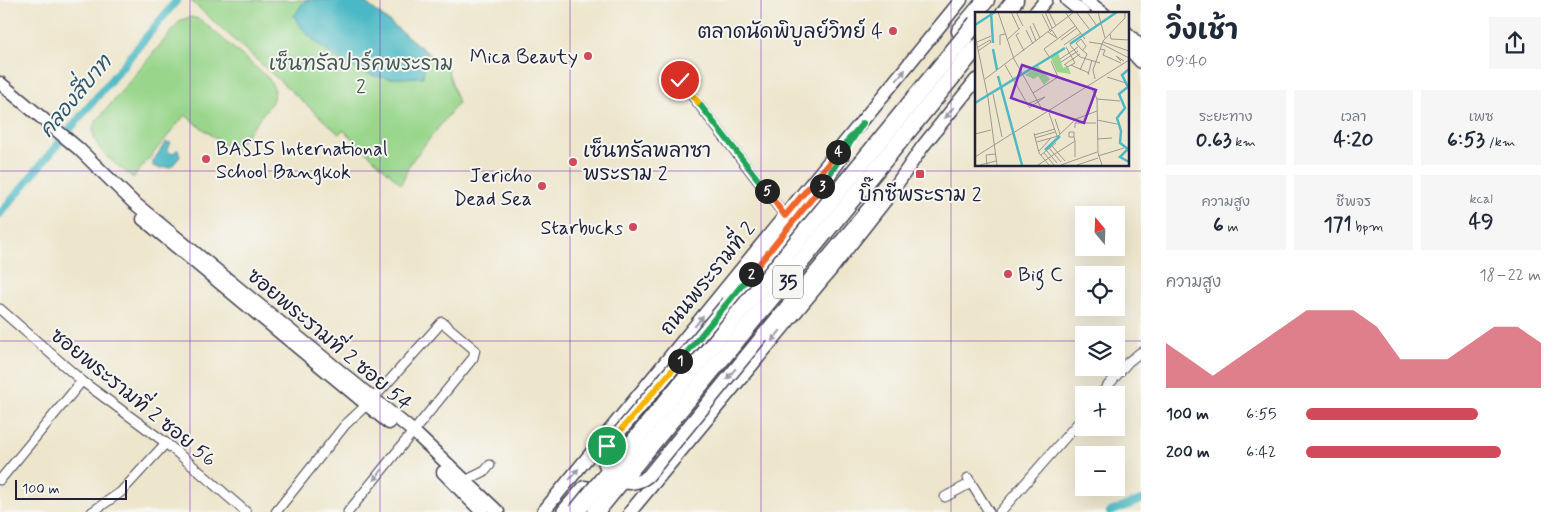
<!DOCTYPE html>
<html lang="th">
<head>
<meta charset="utf-8">
<style>
	:root { --surface:#fff; --page:#f6f6f7; --text:#1f2937; --muted:#747a83; --accent:#d1495b }
	body { margin:0; font-family:Mynerve,"Playpen Sans Thai",sans-serif; background:var(--page); color:var(--text); height:100vh; display:flex; flex-direction:column; font-size:19px; white-space:nowrap }
	* { box-sizing:border-box; margin:0 }
	p { font-size:16px; color:var(--muted) }
	.icon { flex:none; width:28px; height:28px; fill:none; stroke:currentColor; stroke-width:2; stroke-linecap:round; stroke-linejoin:round }
	.map { position:relative; flex:1; overflow:hidden }
	.drawer { display:flex; flex-direction:column; background:var(--surface); width:425px }
	.drawer>* { flex:none }
	.needle { width:32px; rotate:341deg }
	.controls { position:absolute; left:1075px; top:206px; display:grid; gap:10px }
	.controls a { display:grid; place-items:center; width:50px; height:50px; border-radius:0px; background:var(--surface); box-shadow:0 5px 20px #0002; font-size:25px }
	.scale { position:absolute; left:15px; bottom:12px; width:112px; box-sizing:border-box; padding-left:5px; border:2px solid #22223b; border-top:0; font-size:14px; line-height:18px; white-space:nowrap; color:#22223b; -webkit-text-stroke:4px #f6f6f2; paint-order:stroke }
	.pin { position:absolute; display:grid; place-items:center; width:42px; height:42px; color:#fff; margin:-21px; border:2px solid #fff; border-radius:50%; box-shadow:0 1px 5px #0007 }
	.km { position:absolute; width:25px; height:25px; margin:-12px; border-radius:50%; background:#222; color:#fff; font-size:14px; line-height:25px; text-align:center }
	.round { display:grid; place-items:center; flex:none; width:52px; height:52px; border-radius:0px; background:var(--page) }
	.head { display:flex; align-items:center; justify-content:space-between; height:85px; padding:0 25px }
	h1 { font-size:28px; font-weight:700; line-height:38px }
	.metrics { display:grid; grid-template-columns:repeat(3,1fr); gap:8px; height:85px; padding:5px 25px }
	.metrics div { display:grid; align-content:center; border-radius:0px; background:var(--page); text-align:center }
	.metrics b { font-size:21px; font-weight:700 }
	.metrics small { font-size:14px; font-weight:400 }
	.metrics p { font-size:14px }
	.chart { height:140px; padding:10px 25px }
	.chart p { display:flex; justify-content:space-between }
	.chart svg { width:100%; height:90px; margin-top:5px; fill:var(--accent); opacity:.7 }
	ul { padding:0 25px; list-style:none; font-size:16px }
	li { display:grid; grid-template-columns:80px 60px 1fr; align-items:center; height:38px }
	li i { height:12px; border-radius:6px; background:var(--accent) }
	main { display:flex; flex:1; min-height:0 }
	.map>svg:first-child { display:block }
	.green { fill:#99d68b; stroke:#5e7c63 }
	.water { fill:#4cb9c5; stroke:#376e80 }
	.lines { fill:none; stroke-linecap:round; stroke-linejoin:round }
	.canal { stroke:#4cb9c5; stroke-width:8 }
	.street-casing { stroke:#413f51; stroke-width:11 }
	.secondary-casing { stroke:#413f51; stroke-width:15 }
	.highway-casing { stroke:#413f51; stroke-width:19 }
	.street { stroke:#fff; stroke-width:9 }
	.secondary { stroke:#fff; stroke-width:12 }
	.highway { stroke:#fff; stroke-width:16 }
	.secondary-bridge-casing { stroke:#413f51; stroke-width:15; stroke-linecap:butt }
	.highway-bridge-casing { stroke:#413f51; stroke-width:19; stroke-linecap:butt }
	.secondary-bridge { stroke:#fff; stroke-width:12 }
	.highway-bridge { stroke:#fff; stroke-width:16 }
	.oneway { fill:#9c9ca7 }
	.split-1-casing { stroke:#fff; stroke-width:10 }
	.split-2-casing { stroke:#fff; stroke-width:10 }
	.split-3-casing { stroke:#fff; stroke-width:10 }
	.split-4-casing { stroke:#fff; stroke-width:10 }
	.split-5-casing { stroke:#fff; stroke-width:10 }
	.split-6-casing { stroke:#fff; stroke-width:10 }
	.split-7-casing { stroke:#fff; stroke-width:10 }
	.split-1 { stroke:#f5b400; stroke-width:6 }
	.split-2 { stroke:#22a559; stroke-width:6 }
	.split-3 { stroke:#f0652b; stroke-width:6 }
	.split-4 { stroke:#22a559; stroke-width:6 }
	.split-5 { stroke:#f0652b; stroke-width:6 }
	.split-6 { stroke:#22a559; stroke-width:6 }
	.split-7 { stroke:#f5b400; stroke-width:6 }
	.grid { fill:none; stroke:#7b2cbf; stroke-width:1; stroke-opacity:0.55 }
	.poi-dot { fill:#d1495b; stroke:#f6f6f2; stroke-width:2 }
	.labels { text-anchor:middle; stroke-width:4; stroke-linejoin:round; paint-order:stroke }
	.shield { fill:#f6f6f2; stroke:#626272; stroke-width:1 }
	.shield-label { font-size:19px; font-weight:bold; fill:#22223b }
	.poi-label { font-size:20px; fill:#22223b; stroke:#f6f6f2; text-anchor:end }
	.park-label { font-size:20px; fill:#465853; stroke:#f6f6f2 }
	.street-label { font-size:20px; fill:#22223b; stroke:#f6f6f2 }
	.water-label { font-size:21px; font-style:italic; fill:#31576b; stroke:#f6f6f2 }
	.inset-river { fill:none; stroke:#4cb9c5; stroke-width:2.5 }
	.inset-road { fill:none; stroke:#9c9892; stroke-width:1 }
	.view { fill:#7b2cbf; fill-opacity:0.15; stroke:#7b2cbf; stroke-width:2.5 }
	.inset-edge { fill:none; stroke:#22223b; stroke-width:2.5 }
</style>
</head>
<body>
<main>
<div class="map">
<svg width="1141" height="512" viewBox="0 0 1141 512">
	<rect width="100%" height="100%" fill="#f6f6f2"/>
	<filter id="ink" filterUnits="userSpaceOnUse"><feTurbulence type="fractalNoise" baseFrequency=".02" numOctaves="2"/><feDisplacementMap in="SourceGraphic" scale="10" xChannelSelector="R" yChannelSelector="G"/><feConvolveMatrix kernelMatrix="1 2 1 2 8 2 1 2 1" color-interpolation-filters="sRGB"/></filter>
	<filter id="wash" filterUnits="userSpaceOnUse"><feTurbulence type="fractalNoise" baseFrequency=".0096" numOctaves="4" result="noise"/><feDisplacementMap in="SourceGraphic" scale="20" xChannelSelector="R" yChannelSelector="G"/><feGaussianBlur stdDeviation="1.12" result="paint"/><feColorMatrix in="noise" values="0 0 0 0 0 0 0 0 0 0 0 0 0 0 0 0 0 1.4 0 .05"/><feComposite in="paint" operator="in"/></filter>
	<g filter="url(#wash)">
		<rect width="100%" height="100%" fill="#eee6cc"/>
		<g class="green">
			<path d="M190,0H362L447,68L458,103L411,162L401,184L343,130L339,134Z"/>
			<path d="M191,17L201,20L269,79L275,90L272,102L233,152L185,115L133,178C116,163 88,148 94,124L181,20Z"/>
		</g>
		<g class="water">
			<path d="M305,0H362L426,52L423,77C409,77 394,80 380,77C350,72 309,43 294,16Z"/>
			<path d="M166,142L171,143L167,149L172,154L178,149L180,157L171,167L159,168L153,166V161Z"/>
		</g>
		<g class="lines">
			<g class="canal">
				<path d="M0,214L177,0"/>
				<path d="M1110,512L1141,500"/>
			</g>
		</g>
	</g>
	<g filter="url(#ink)">
		<g class="lines">
			<defs>
				<g id="street">
					<path d="M676,75L785,216"/>
					<path d="M0,309L82,381L166,443L246,512"/>
					<path d="M1100,395L1128,362L1141,352"/>
					<path d="M968,478L989,512"/>
					<path d="M0,480L82,381"/>
					<path d="M465,481L485,471L490,465"/>
					<path d="M945,497L971,483"/>
					<path d="M92,512L121,492L166,443"/>
					<path d="M276,512L345,425L373,399L442,322L475,350L473,358L348,512"/>
					<path d="M1000,512L1084,416"/>
				</g>
				<g id="secondary">
					<path d="M1067,0L1084,14"/>
					<path d="M1086,0L1104,14"/>
					<path d="M1034,14L1046,0"/>
					<path d="M1127,33L1141,47"/>
					<path d="M1127,47L1141,62"/>
					<path d="M0,83L79,149L133,202L414,432L498,512"/>
					<path d="M143,219L389,423"/>
					<path d="M728,302L814,197L842,157"/>
					<path d="M762,336L877,198"/>
					<path d="M443,472L482,512"/>
					<path d="M543,512L961,0"/>
					<path d="M630,512L829,272L888,197L923,146L976,80"/>
				</g>
				<g id="highway">
					<path d="M1004,14L1015,0"/>
					<path d="M960,31L986,0"/>
					<path d="M565,512L585,489"/>
				</g>
			</defs>
			<use href="#street" class="street-casing"/>
			<use href="#secondary" class="secondary-casing"/>
			<use href="#highway" class="highway-casing"/>
			<use href="#street" class="street"/>
			<use href="#secondary" class="secondary"/>
			<use href="#highway" class="highway"/>
			<defs>
				<path id="secondary-bridge" d="M728,302L607,447L603,457C607,480 629,491 648,476L762,336"/>
				<g id="highway-bridge">
					<path d="M576,512L976,23"/>
					<path d="M596,512L976,48"/>
				</g>
			</defs>
			<use href="#secondary-bridge" class="secondary-bridge-casing"/>
			<use href="#highway-bridge" class="highway-bridge-casing"/>
			<use href="#secondary-bridge" class="secondary-bridge"/>
			<use href="#highway-bridge" class="highway-bridge"/>
		</g>
		<defs><path id="oneway-solid" d="M-6-.8H1V-3.2L6.5 0L1 3.2V.8H-6Z" transform="scale(1.25)"/></defs>
		<g class="oneway">
			<use href="#oneway-solid" transform="translate(901 75) rotate(-51)"/>
			<use href="#oneway-solid" transform="translate(949 113) rotate(129)"/>
			<use href="#oneway-solid" transform="translate(699 321) rotate(-52)"/>
			<use href="#oneway-solid" transform="translate(776 336) rotate(129)"/>
			<use href="#oneway-solid" transform="translate(731 374) rotate(130)"/>
			<use href="#oneway-solid" transform="translate(574 474) rotate(-51)"/>
			<use href="#oneway-solid" transform="translate(378 475) rotate(129)"/>
		</g>
	</g>
	<g class="lines" filter="url(#ink)">
		<defs>
			<path id="split-1" d="M607,446L680,361"/>
			<path id="split-2" d="M680,361L751,274"/>
			<path id="split-3" d="M751,274L822,186"/>
			<path id="split-4" d="M822,186L863,123L838,152"/>
			<path id="split-5" d="M767,191L785,216L838,152"/>
			<path id="split-6" d="M698,102L767,191"/>
			<path id="split-7" d="M680,80L698,102"/>
		</defs>
		<use href="#split-1" class="split-1-casing"/>
		<use href="#split-2" class="split-2-casing"/>
		<use href="#split-3" class="split-3-casing"/>
		<use href="#split-4" class="split-4-casing"/>
		<use href="#split-5" class="split-5-casing"/>
		<use href="#split-6" class="split-6-casing"/>
		<use href="#split-7" class="split-7-casing"/>
		<use href="#split-1" class="split-1"/>
		<use href="#split-2" class="split-2"/>
		<use href="#split-3" class="split-3"/>
		<use href="#split-4" class="split-4"/>
		<use href="#split-5" class="split-5"/>
		<use href="#split-6" class="split-6"/>
		<use href="#split-7" class="split-7"/>
	</g>
	<path class="grid" d="M190,0V512M380,0V512M570,0V512M761,0V512M951,0V512M0,171H1141M0,341H1084M1116,341H1141"/>
	<g class="poi-dot">
		<circle cx="893" cy="31" r="5"/>
		<circle cx="588" cy="56" r="5"/>
		<circle cx="206" cy="159" r="5"/>
		<circle cx="573" cy="162" r="5"/>
		<rect x="915" y="169" width="10" height="10" rx="2.5"/>
		<circle cx="542" cy="186" r="5"/>
		<circle cx="633" cy="227" r="5"/>
		<circle cx="1008" cy="274" r="5"/>
	</g>
	<g class="labels">
		<rect class="shield" x="773" y="265.5" width="30" height="33" rx="4"/>
		<g class="shield-label">
			<text x="788" y="289">35</text>
		</g>
		<g class="poi-label">
			<text x="883" y="38">ตลาดนัดพิบูลย์วิทย์ 4</text>
			<text x="578" y="63">Mica Beauty</text>
			<text x="216" y="155" text-anchor="start">BASIS International<tspan x="216" dy="23">School Bangkok</tspan></text>
			<text x="583" y="157" text-anchor="start">เซ็นทรัลพลาซา<tspan x="583" dy="23">พระราม 2</tspan></text>
			<text x="532" y="182">Jericho<tspan x="532" dy="23">Dead Sea</tspan></text>
			<text x="920" y="201" text-anchor="middle">บิ๊กซีพระราม 2</text>
			<text x="623" y="234">Starbucks</text>
			<text x="1018" y="281" text-anchor="start">Big C</text>
		</g>
		<g class="park-label">
			<text x="361" y="70">เซ็นทรัลปาร์คพระราม<tspan x="361" dy="23">2</tspan></text>
		</g>
		<g class="street-label">
			<text transform="translate(707 278) rotate(-51)" y="7">ถนนพระรามที่ 2</text>
			<text transform="translate(330 339) rotate(40)" y="7">ซอยพระรามที่ 2 ซอย 54</text>
			<text transform="translate(134 397) rotate(39)" y="7">ซอยพระรามที่ 2 ซอย 56</text>
		</g>
		<g class="water-label">
			<text transform="translate(75 96) rotate(-50)" y="7">คลองสี่บาท</text>
		</g>
	</g>
	<g transform="translate(975 12)">
		<rect width="154" height="154" fill="#eee6cc"/>
		<path d="M83,41L88,56L93,54L96,62L82,60L76,46ZM63,54L75,67L69,73L63,64L59,67L50,63Z" fill="#99d68b"/>
		<path class="inset-river" d="M16,0L18,31M0,13L20,0M95,32L142,0M18,37L22,58M154,57L147,63L153,75L144,82L150,96L142,106L146,119L145,131L153,137L145,145L154,150M23,64L47,153M0,91L90,36M70,138L85,124"/>
		<path class="inset-road" d="M23,0L39,47L68,99M36,0L44,17M41,0L48,14M70,0L77,16M74,0L81,14M90,0L110,27M101,0L115,18M112,0L122,14M123,0L130,26M67,2L75,18M58,11L65,26M55,14L61,29M51,18L58,32M73,20L82,26L77,18L75,20M44,21L41,23L49,39M135,22L136,27L154,28M0,23L13,86L22,153M32,28L45,16M86,28L102,16M2,30L16,24M114,30L127,32L154,46M128,30L154,39M25,33V23L30,22M89,33L106,21M95,33L105,45L125,51M3,35L15,28L16,31M125,37L130,38L128,43L146,51M3,39L16,30M75,46L69,37L100,14M85,47L103,35M146,49L141,44L149,49M86,50L103,39M90,52L92,55L100,51L91,35M30,53L54,95M89,53L105,42M96,53L114,61M105,58L112,42L106,37L101,31L106,27L111,34L108,38M113,63L117,48M132,65L151,71M10,67L99,0M120,67L118,58L128,29L150,6V0M116,75L122,87L123,141L127,153M58,81L83,65L76,49M18,82L27,125M122,87L145,89M52,92L70,85L54,96M74,101L82,124M80,107L85,122M122,108L142,112M100,116V111H121M59,121L64,141L74,153M0,122L16,118M59,123L80,117M99,125H94V120H99V125L100,129V145M60,126L80,120M122,127L137,126M62,130L83,124L101,107L122,99M77,134L90,149M74,136L86,150M71,138L82,151M64,139L76,126M69,141L79,153M66,143L81,131M123,144L149,136M0,145L154,48M5,153L21,149M12,153L11,143L20,142M63,153L100,129M86,153L122,140M102,153L123,146"/>
		<path class="view" d="M47,53L121,78L109,111L36,86Z"/>
		<rect width="154" height="154" class="inset-edge"/>
	</g>
</svg>
<div class="controls">
<a><svg class="needle" viewBox="-14 -14 28 28"><path d="M0-13l5 13h-10z" fill="#e53935"/><path d="M0 13l5-13h-10z" fill="#747a83"/></svg></a>
<a><svg class="icon" aria-label="locate" viewBox="0 0 24 24"><circle cx="12" cy="12" r="6"/><path d="M12 2v4M12 18v4M2 12h4M18 12h4"/></svg></a>
<a><svg class="icon" aria-label="layers" viewBox="0 0 24 24"><path d="M12 4l9 5-9 5-9-5zM3 14l9 5 9-5"/></svg></a>
<a>+</a>
<a>−</a>
</div>
<div class="scale">100 m</div>
<div class="pin" style="left:607px;top:446px;background:#1e9e55"><svg class="icon" aria-label="arrive" viewBox="0 0 24 24"><path d="M6 21V4h12l-3 4 3 4H6"/></svg></div>
<div class="pin" style="left:680px;top:80px;background:#d93025"><svg class="icon" aria-label="check" viewBox="0 0 24 24"><path d="M5 12l5 5 9-10"/></svg></div>
<b class="km" style="left:680px;top:361px">1</b>
<b class="km" style="left:751px;top:274px">2</b>
<b class="km" style="left:822px;top:186px">3</b>
<b class="km" style="left:838px;top:152px">4</b>
<b class="km" style="left:767px;top:191px">5</b>
</div>
<section class="drawer">
<div class="head"><div><h1>วิ่งเช้า</h1><p>09:40</p></div><a class="round"><svg class="icon" aria-label="share" viewBox="0 0 24 24"><path d="M12 15V3M7 8l5-5 5 5M5 13v7h14v-7"/></svg></a></div>
<div class="metrics">
<div><p>ระยะทาง</p><b>0.63<small> km</small></b></div>
<div><p>เวลา</p><b>4:20</b></div>
<div><p>เพซ</p><b>6:53<small> /km</small></b></div>
</div>
<div class="metrics">
<div><p>ความสูง</p><b>6<small> m</small></b></div>
<div><p>ชีพจร</p><b>171<small> bpm</small></b></div>
<div><p>kcal</p><b>49</b></div>
</div>
<div class="chart"><p><span>ความสูง</span>18–22 m</p>
<svg viewBox="0 0 160 44" preserveAspectRatio="none"><path d="M0 44V22L10 30L20 38L30 30L40 22L50 14L60 6L70 6L80 6L90 14L100 30L110 30L120 30L130 22L140 14L150 14L160 22V44z"/></svg>
</div>
<ul>
<li><b>100 m</b>6:55<i style="width:73%"></i></li>
<li><b>200 m</b>6:42<i style="width:83%"></i></li>
</ul>
</section>
</main>
</body>
</html>
